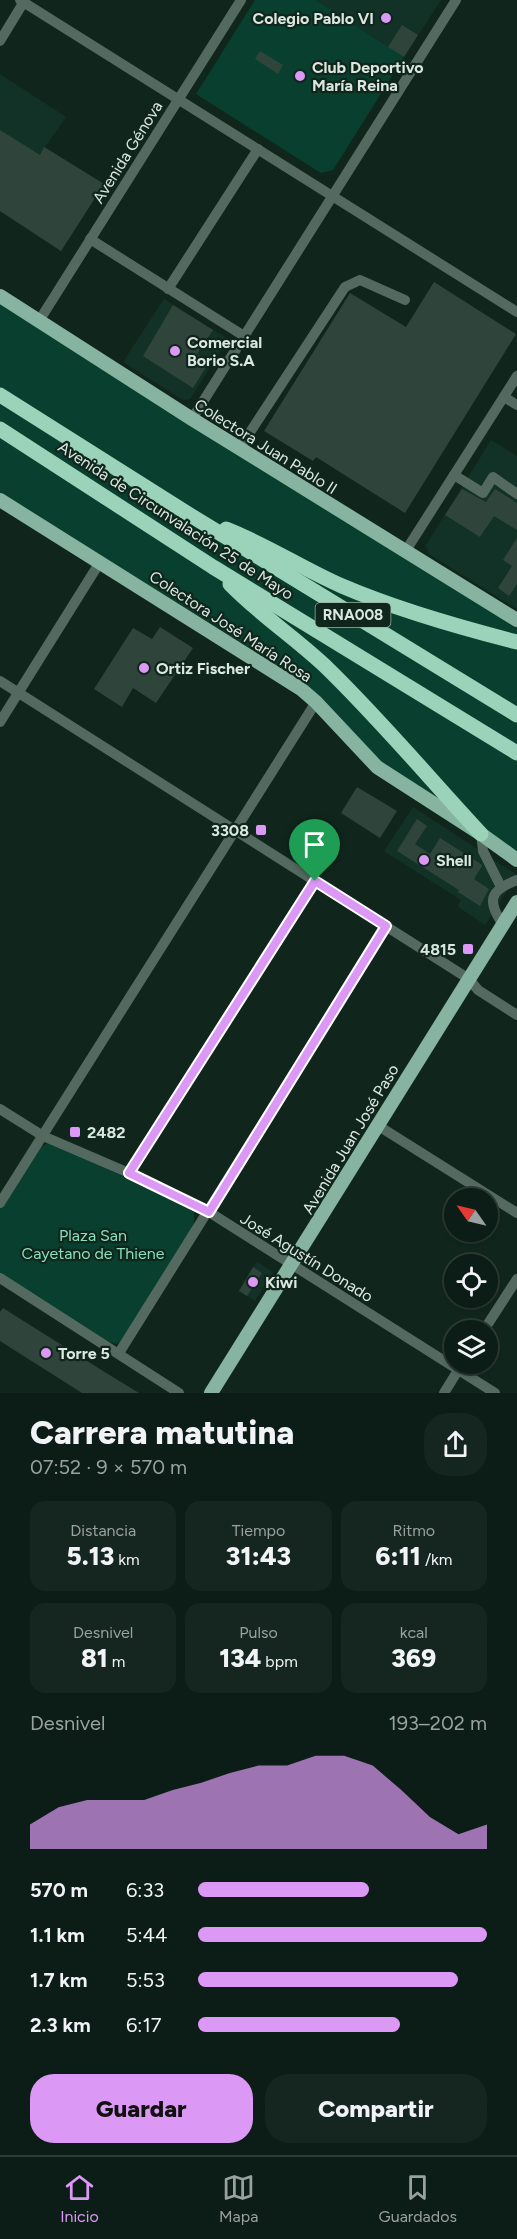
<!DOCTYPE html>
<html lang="es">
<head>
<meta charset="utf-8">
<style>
	:root { --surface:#0c1c16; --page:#15251f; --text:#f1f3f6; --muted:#9aa1a1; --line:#2c3a35; --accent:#db99f5 }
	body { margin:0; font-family:Figtree,sans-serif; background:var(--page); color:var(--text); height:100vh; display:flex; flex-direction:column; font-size:22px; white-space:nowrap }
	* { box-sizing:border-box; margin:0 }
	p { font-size:20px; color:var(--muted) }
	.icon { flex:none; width:33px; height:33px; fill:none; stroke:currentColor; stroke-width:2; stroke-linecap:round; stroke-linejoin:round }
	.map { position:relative; height:1393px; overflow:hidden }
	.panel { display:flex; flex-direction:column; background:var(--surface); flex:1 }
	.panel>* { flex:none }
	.needle { width:39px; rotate:304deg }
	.controls { position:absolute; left:444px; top:1188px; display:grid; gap:12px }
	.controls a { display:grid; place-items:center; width:54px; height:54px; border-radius:50%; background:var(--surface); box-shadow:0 2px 4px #0004,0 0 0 2px var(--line); font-size:30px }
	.pin { position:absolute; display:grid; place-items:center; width:51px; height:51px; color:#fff; margin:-62px -26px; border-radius:50% 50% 50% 0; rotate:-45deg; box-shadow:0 0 6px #0007 }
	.pin .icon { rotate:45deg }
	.round { display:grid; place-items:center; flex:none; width:63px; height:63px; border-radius:24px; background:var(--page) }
	.summary { display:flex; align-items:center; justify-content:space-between; height:102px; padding:0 30px }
	h1 { font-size:33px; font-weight:800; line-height:45px }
	.metrics { display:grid; grid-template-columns:repeat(3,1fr); gap:9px; height:102px; padding:6px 30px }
	.metrics div { display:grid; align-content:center; border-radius:15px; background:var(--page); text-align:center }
	.metrics b { font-size:26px; font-weight:800 }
	.metrics small { font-size:16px; font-weight:400 }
	.metrics p { font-size:16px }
	.chart { height:168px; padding:12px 30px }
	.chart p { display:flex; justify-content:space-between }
	.chart svg { width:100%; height:108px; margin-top:6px; fill:var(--accent); opacity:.7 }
	.button { display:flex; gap:12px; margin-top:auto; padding:12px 30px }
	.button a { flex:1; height:69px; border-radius:24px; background:var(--accent); color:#111; font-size:24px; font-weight:800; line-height:69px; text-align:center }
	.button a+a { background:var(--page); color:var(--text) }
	ul { padding:0 30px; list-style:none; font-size:20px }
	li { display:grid; grid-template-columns:96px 72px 1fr; align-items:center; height:45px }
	li i { height:15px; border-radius:8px; background:var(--accent) }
	.tab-bar { display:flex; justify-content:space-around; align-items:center; height:84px; border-top:2px solid var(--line); background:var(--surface); font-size:16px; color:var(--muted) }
	.tab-bar a { display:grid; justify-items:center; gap:3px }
	.tab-bar .on { color:var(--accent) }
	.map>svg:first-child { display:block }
	.built { fill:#133227 }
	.green { fill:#093f2e }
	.building { fill:#2f453b }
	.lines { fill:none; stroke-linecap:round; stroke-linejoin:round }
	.minor { stroke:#546a60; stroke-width:10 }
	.major { stroke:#86b4a0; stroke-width:14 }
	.highway { stroke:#9ad2ba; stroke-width:15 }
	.route-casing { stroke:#fff; stroke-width:12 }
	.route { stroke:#db99f5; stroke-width:8 }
	.poi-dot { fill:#db99f5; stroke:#10261d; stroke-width:2 }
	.labels { text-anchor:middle; stroke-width:4.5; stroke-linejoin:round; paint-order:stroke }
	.shield { fill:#10261d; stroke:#9eaea7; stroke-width:1.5 }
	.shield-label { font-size:15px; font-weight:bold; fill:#dbe8e2 }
	.poi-label { font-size:16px; font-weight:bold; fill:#dbe8e2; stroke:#10261d; text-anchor:start }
	.street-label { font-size:16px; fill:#dbe8e2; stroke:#10261d }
	.park-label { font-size:16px; fill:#8adfbc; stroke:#10261d }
</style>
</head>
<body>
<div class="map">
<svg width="517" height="1393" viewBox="0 0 517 1393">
	<rect width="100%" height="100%" fill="#10261d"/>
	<g class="built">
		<path d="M316,0H441L404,57Z"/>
		<path d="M0,74L66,117L45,147L104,184L61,251L0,211Z"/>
		<path d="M164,299L228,339L190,399L183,400L123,362Z"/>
		<path d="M491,440L517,456V609L429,554L426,545Z"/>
		<path d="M413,807L517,875L485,925L457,906L461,900L384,851Z"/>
		<path d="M257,1262L273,1272L255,1301L239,1291Z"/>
	</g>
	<g class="green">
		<path d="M255,0H316L404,57L333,170L321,173L196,94Z"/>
		<path d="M0,296L517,620V860L377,767L316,702L0,500Z"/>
		<path d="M48,1143L125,1177L194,1212V1229L125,1337L117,1344L106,1341L0,1273V1209L41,1147Z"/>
	</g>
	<g class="building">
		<path d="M402,25L418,35L404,57L388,47Z"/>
		<path d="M260,51L283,65L278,74L255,59Z"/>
		<path d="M0,130L40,155L44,147L104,184L61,251L0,211Z"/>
		<path d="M434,282L516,334L405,513L316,457L313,461L264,431L350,293L406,327Z"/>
		<path d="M173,305L213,330L197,354L209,362L193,388L143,356Z"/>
		<path d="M462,489L486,502L495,489L517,503V530L494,516L480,537L445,515Z"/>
		<path d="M517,538V584L509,596L498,588L512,566L503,560Z"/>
		<path d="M160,627L193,648L156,703L133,688L122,707L94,689L133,628L152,639Z"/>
		<path d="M357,787L397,811L380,838L341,813Z"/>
		<path d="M417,819L427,826L415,844L430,854L440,838L481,864L482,866L474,879L489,889L480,906L458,892L459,890L397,851Z"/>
		<path d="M253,1267L262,1273L247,1296L239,1291Z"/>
		<path d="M3,1308L103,1371L139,1393H82L0,1341V1312Z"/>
	</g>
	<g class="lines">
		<g class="minor">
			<path d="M20,0L517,312"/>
			<path d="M0,41L25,0"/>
			<path d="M90,239L244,336"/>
			<path d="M168,289L258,149"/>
			<path d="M39,321L241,0"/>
			<path d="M504,397L517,405"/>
			<path d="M192,419L456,0"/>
			<path d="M239,449L345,287L360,280L405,300"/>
			<path d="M454,475L483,493L493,477L517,494"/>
			<path d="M405,552L517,376"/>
			<path d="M0,681L469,979L478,990L517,1015"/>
			<path d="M0,722L100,562"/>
			<path d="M481,834L483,851L501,887"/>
			<path d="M503,925C487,900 489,891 517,880"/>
			<path d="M0,1109L43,1136L129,1173L209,1212L495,1393"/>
			<path d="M377,1125L517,1213"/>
			<path d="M129,1173L315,881"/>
			<path d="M0,1203L316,702"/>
			<path d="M0,1278L179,1393"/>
			<path d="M484,1330L517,1279"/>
			<path d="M119,1353L386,926"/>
			<path d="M444,1393L462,1364"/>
		</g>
		<g class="major">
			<path d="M0,296L192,419L517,620"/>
			<path d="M0,500L301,689L316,702L377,767L481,834L517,860"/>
			<path d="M211,1393C314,1230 414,1065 517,902"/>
		</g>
		<g class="highway">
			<path d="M0,395L190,515L517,715"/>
			<path d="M0,429L213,567L517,753"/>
			<path d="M226,529C267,545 303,569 342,586C398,610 458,627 517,642"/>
			<path d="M230,584C259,614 293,636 324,665C379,718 429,778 481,834"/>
		</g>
	</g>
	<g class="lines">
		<defs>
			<path id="route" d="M315,881L386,926L209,1212L129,1173Z"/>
		</defs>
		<use href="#route" class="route-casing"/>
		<use href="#route" class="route"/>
	</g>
	<g class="poi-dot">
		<circle cx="386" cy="18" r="6"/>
		<circle cx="300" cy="76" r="6"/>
		<circle cx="175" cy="351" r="6"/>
		<circle cx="144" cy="668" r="6"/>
		<rect x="255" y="824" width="12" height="12" rx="3"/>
		<circle cx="424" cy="860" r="6"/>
		<rect x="462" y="943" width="12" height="12" rx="3"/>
		<rect x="69" y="1126" width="12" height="12" rx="3"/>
		<circle cx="253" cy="1282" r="6"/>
		<circle cx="46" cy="1353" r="6"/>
	</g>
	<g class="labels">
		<rect class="shield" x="315.5" y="603" width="75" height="24" rx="4.5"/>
		<g class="shield-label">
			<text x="353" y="620">RNA008</text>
		</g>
		<g class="poi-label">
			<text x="374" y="24" text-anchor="end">Colegio Pablo VI</text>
			<text x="312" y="73">Club Deportivo<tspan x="312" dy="18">María Reina</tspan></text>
			<text x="187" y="348">Comercial<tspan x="187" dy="18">Borio S.A</tspan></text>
			<text x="156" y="674">Ortiz Fischer</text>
			<text x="249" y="836" text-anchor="end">3308</text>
			<text x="436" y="866">Shell</text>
			<text x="456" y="955" text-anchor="end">4815</text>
			<text x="87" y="1138">2482</text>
			<text x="265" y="1288">Kiwi</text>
			<text x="58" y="1359">Torre 5</text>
		</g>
		<g class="street-label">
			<text transform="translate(127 152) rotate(-58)" y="6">Avenida Génova</text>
			<text transform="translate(266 446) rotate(32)" y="6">Colectora Juan Pablo II</text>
			<text transform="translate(176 520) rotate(33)" y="6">Avenida de Circunvalación 25 de Mayo</text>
			<text transform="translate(231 626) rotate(33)" y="6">Colectora José María Rosa</text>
			<text transform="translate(350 1139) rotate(-59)" y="6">Avenida Juan José Paso</text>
			<text transform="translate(307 1257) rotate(32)" y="6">José Agustín Donado</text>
		</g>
		<g class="park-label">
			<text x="93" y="1241">Plaza San<tspan x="93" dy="18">Cayetano de Thiene</tspan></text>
		</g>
	</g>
</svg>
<div class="controls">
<a><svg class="needle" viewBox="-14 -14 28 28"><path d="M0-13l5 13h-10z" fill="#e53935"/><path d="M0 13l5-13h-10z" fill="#9aa1a1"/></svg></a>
<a><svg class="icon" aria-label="locate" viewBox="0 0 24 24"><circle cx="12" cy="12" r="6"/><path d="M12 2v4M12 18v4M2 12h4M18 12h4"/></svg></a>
<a><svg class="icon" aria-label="layers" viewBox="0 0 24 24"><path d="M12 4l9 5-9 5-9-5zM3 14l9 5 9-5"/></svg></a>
</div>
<div class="pin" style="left:315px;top:881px;background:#1e9e55"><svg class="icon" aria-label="arrive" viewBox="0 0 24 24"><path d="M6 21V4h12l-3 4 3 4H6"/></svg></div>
</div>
<section class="panel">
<div class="summary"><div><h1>Carrera matutina</h1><p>07:52 · 9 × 570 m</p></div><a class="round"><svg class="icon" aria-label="share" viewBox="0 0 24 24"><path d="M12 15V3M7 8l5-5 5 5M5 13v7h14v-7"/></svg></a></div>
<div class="metrics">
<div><p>Distancia</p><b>5.13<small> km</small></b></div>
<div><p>Tiempo</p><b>31:43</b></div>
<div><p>Ritmo</p><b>6:11<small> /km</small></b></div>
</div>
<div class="metrics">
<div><p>Desnivel</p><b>81<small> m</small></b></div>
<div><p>Pulso</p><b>134<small> bpm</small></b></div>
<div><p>kcal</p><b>369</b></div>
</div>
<div class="chart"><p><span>Desnivel</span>193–202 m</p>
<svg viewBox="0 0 160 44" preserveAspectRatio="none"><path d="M0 44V34L10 27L20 24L30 24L40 24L50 20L60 17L70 13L80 10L90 10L100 6L110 6L120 10L130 20L140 31L150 38L160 34V44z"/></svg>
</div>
<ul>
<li><b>570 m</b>6:33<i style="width:59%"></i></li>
<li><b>1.1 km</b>5:44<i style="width:100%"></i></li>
<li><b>1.7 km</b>5:53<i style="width:90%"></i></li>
<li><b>2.3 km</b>6:17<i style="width:70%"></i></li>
</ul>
<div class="button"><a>Guardar</a><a>Compartir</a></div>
</section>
<nav class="tab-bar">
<a class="on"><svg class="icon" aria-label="home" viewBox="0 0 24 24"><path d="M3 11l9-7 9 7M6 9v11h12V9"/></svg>Inicio</a>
<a><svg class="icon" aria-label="map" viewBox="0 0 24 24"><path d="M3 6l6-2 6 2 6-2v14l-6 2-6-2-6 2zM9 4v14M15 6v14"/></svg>Mapa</a>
<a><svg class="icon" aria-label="saved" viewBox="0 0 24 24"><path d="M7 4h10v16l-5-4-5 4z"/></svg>Guardados</a>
</nav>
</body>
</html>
